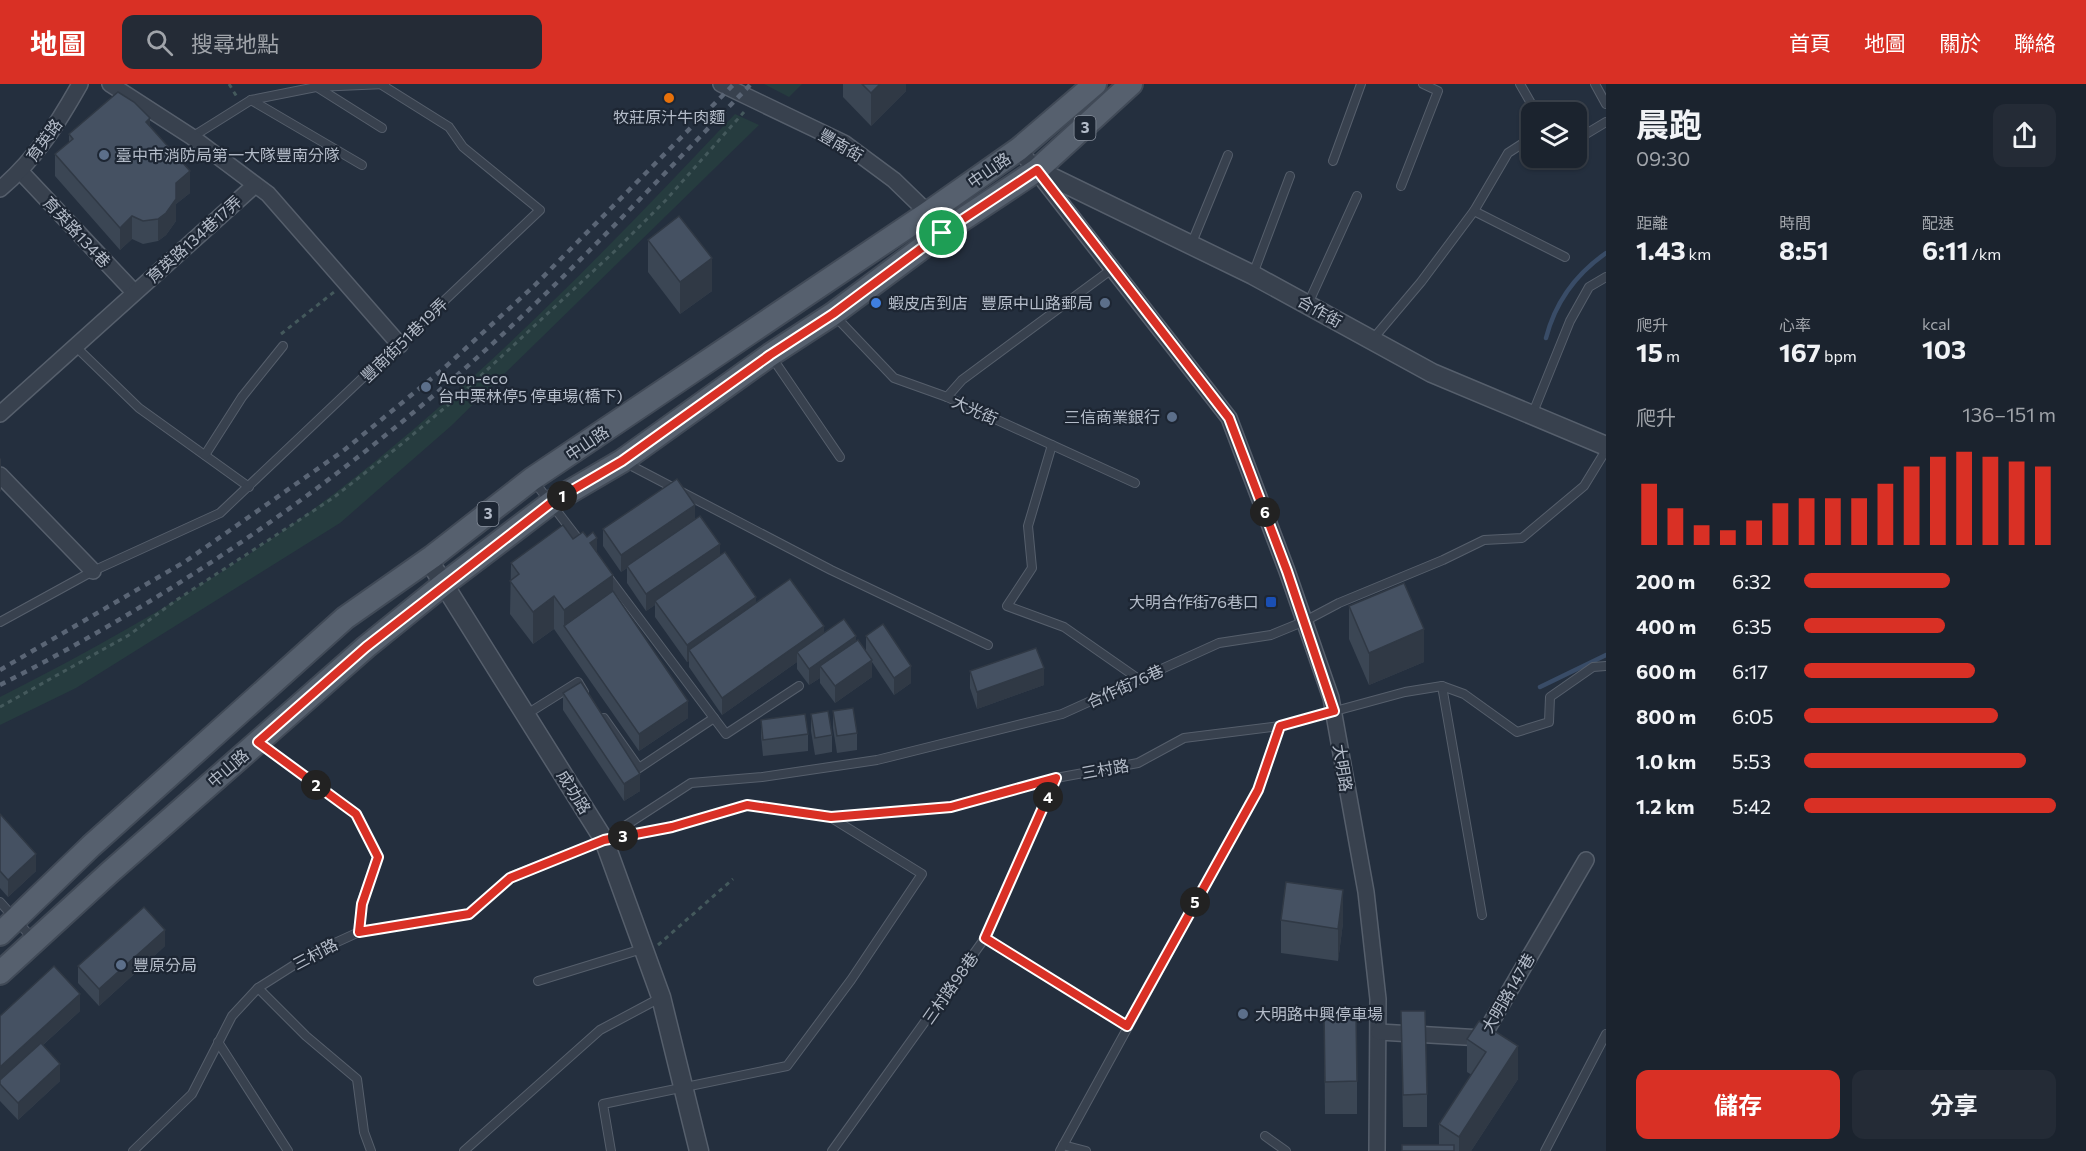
<!DOCTYPE html>
<html lang="zh-TW">
<head>
<meta charset="utf-8">
<style>
	:root { --surface:#1b232e; --page:#242b36; --text:#f1f3f6; --muted:#a0a4aa; --line:#39404a; --accent:#d93025 }
	body { margin:0; font-family:Commissioner,"Noto Sans TC",sans-serif; background:var(--page); color:var(--text); height:100vh; display:flex; flex-direction:column; font-size:22px; white-space:nowrap }
	* { box-sizing:border-box; margin:0 }
	p { font-size:20px; color:var(--muted) }
	.icon { flex:none; width:33px; height:33px; fill:none; stroke:currentColor; stroke-width:2; stroke-linecap:round; stroke-linejoin:round }
	.map { position:relative; flex:1; overflow:hidden }
	.details { display:flex; flex-direction:column; background:var(--surface); width:480px }
	.details>* { flex:none }
	.buttons { position:absolute; left:1521px; top:18px; display:grid; gap:12px }
	.buttons a { display:grid; place-items:center; width:66px; height:66px; border-radius:12px; background:var(--surface); box-shadow:0 2px 4px #0004,0 0 0 2px var(--line); font-size:30px }
	.pin { position:absolute; display:grid; place-items:center; width:51px; height:51px; color:#fff; margin:-26px; border:3px solid #fff; border-radius:50%; box-shadow:0 2px 6px #0007 }
	.km { position:absolute; width:30px; height:30px; margin:-15px; border-radius:50%; background:#222; color:#fff; font-size:16px; line-height:30px; text-align:center }
	.round { display:grid; place-items:center; flex:none; width:63px; height:63px; border-radius:12px; background:var(--page) }
	.overview { display:flex; align-items:center; justify-content:space-between; height:102px; padding:0 30px }
	h1 { font-size:33px; font-weight:700; line-height:45px }
	.metrics { display:grid; grid-template-columns:repeat(3,1fr); gap:9px; height:102px; padding:6px 30px }
	.metrics div { display:grid; align-content:center }
	.metrics b { font-size:26px; font-weight:700 }
	.metrics small { font-size:16px; font-weight:400 }
	.metrics p { font-size:16px }
	.chart { height:168px; padding:12px 30px }
	.chart p { display:flex; justify-content:space-between }
	.chart svg { width:100%; height:108px; margin-top:6px; stroke:var(--accent); stroke-width:6 }
	.cta { display:flex; gap:12px; margin-top:auto; padding:12px 30px }
	.cta a { flex:1; height:69px; border-radius:12px; background:var(--accent); color:#fff; font-size:24px; font-weight:700; line-height:69px; text-align:center }
	.cta a+a { background:var(--page); color:var(--text) }
	ul { padding:0 30px; list-style:none; font-size:20px }
	li { display:grid; grid-template-columns:96px 72px 1fr; align-items:center; height:45px }
	li i { height:15px; border-radius:8px; background:var(--accent) }
	header { display:flex; align-items:center; gap:36px; box-sizing:border-box; height:84px; padding:0 30px; background:var(--accent); color:#fff }
	header strong { font-size:28px }
	nav { display:flex; gap:33px; margin-inline-start:auto; font-size:21px }
	.search { width:420px; height:54px; background:var(--page); display:flex; align-items:center; gap:15px; box-sizing:border-box; padding:0 21px; border-radius:12px; color:var(--muted); font-size:22px }
	main { display:flex; flex:1; min-height:0 }
	.map>svg:first-child { display:block }
	.green { fill:#263c3f }
	.lines { fill:none; stroke-linecap:round; stroke-linejoin:round }
	.stream { stroke:#394c67; stroke-width:4.5 }
	.service-casing { stroke:#565f6c; stroke-width:10 }
	.minor-casing { stroke:#565f6c; stroke-width:18 }
	.tertiary-casing { stroke:#565f6c; stroke-width:21 }
	.primary-casing { stroke:#414a57; stroke-width:26 }
	.path { stroke:#44595c; stroke-width:3; stroke-dasharray:4.5 4.5; stroke-linecap:butt }
	.service { stroke:#38414e; stroke-width:8 }
	.minor { stroke:#38414e; stroke-width:15 }
	.tertiary { stroke:#38414e; stroke-width:18 }
	.primary { stroke:#56606e; stroke-width:22 }
	.rail { stroke:#5a6575; stroke-width:4.5; stroke-dasharray:6 6; stroke-linecap:butt }
	.wall { fill:#3b4654 }
	.shaded-wall { fill:#303945 }
	.building { fill:#455162; stroke:#303945; stroke-width:1.5 }
	.route-casing { stroke:#fff; stroke-width:12 }
	.route { stroke:#d93025; stroke-width:8 }
	.food-dot { fill:#e8710a; stroke:#1d2633; stroke-width:2 }
	.service-dot { fill:#5c6f8a; stroke:#1d2633; stroke-width:2 }
	.shop-dot { fill:#3f7fe0; stroke:#1d2633; stroke-width:2 }
	.transit-dot { fill:#1a4fb4; stroke:#1d2633; stroke-width:2 }
	.labels { text-anchor:middle; stroke-width:4.5; stroke-linejoin:round; paint-order:stroke }
	.shield { fill:#1d2633; stroke:#878f9c; stroke-width:1.5 }
	.shield-label { font-size:15px; font-weight:bold; fill:#b4bcc9 }
	.poi-label { font-size:16px; fill:#b4bcc9; stroke:#1d2633; text-anchor:start }
	.street-label { font-size:16px; fill:#b4bcc9; stroke:#1d2633 }
</style>
</head>
<body>
<header>
<strong>地圖</strong>
<div class="search"><svg class="icon" aria-label="search" viewBox="0 0 24 24"><circle cx="10" cy="10" r="6"/><path d="M15 15l6 6"/></svg>搜尋地點</div>
<nav><a>首頁</a><a>地圖</a><a>關於</a><a>聯絡</a></nav>
</header>
<main>
<div class="map">
<svg width="1606" height="1067" viewBox="0 0 1606 1067">
	<rect width="100%" height="100%" fill="#242f3e"/>
	<g class="green">
		<path d="M764,0H802L789,13Z"/>
		<path d="M735,30L759,41L451,342L340,439L76,604L0,641V613C124,550 249,478 358,391C495,282 615,157 735,30Z"/>
	</g>
	<g class="lines">
		<g class="stream">
			<path d="M1546,254C1555,219 1576,190 1606,169"/>
			<path d="M1540,603L1606,571"/>
		</g>
		<defs>
			<g id="service">
				<path d="M1520,0L1536,28"/>
				<path d="M1595,0L1606,20"/>
				<path d="M317,3L382,44"/>
				<path d="M251,16L362,81"/>
				<path d="M192,53L251,16L316,3L385,0"/>
				<path d="M1576,56L1606,38"/>
				<path d="M1333,77L1361,0"/>
				<path d="M1401,102L1438,7L1423,0"/>
				<path d="M1474,127L1565,173"/>
				<path d="M1191,161L1228,71"/>
				<path d="M1253,190L1290,92"/>
				<path d="M1308,220L1357,112"/>
				<path d="M834,231L894,294L947,313L1135,399"/>
				<path d="M1372,256L1421,198L1474,127L1508,69L1528,56L1532,57"/>
				<path d="M75,262L139,324L249,403"/>
				<path d="M771,272L840,373"/>
				<path d="M947,313L962,296L1112,185"/>
				<path d="M1532,331L1570,237L1589,203L1606,193"/>
				<path d="M1052,361L1028,442L1032,484L1007,522L1064,543L1140,596"/>
				<path d="M205,371L242,313L283,262"/>
				<path d="M626,379L831,486L988,561"/>
				<path d="M533,396L582,460"/>
				<path d="M608,493L726,650L799,602"/>
				<path d="M0,538L93,487L220,429L540,126L463,63L449,43L382,1"/>
				<path d="M1442,602L1482,831"/>
				<path d="M527,630L578,598L584,608"/>
				<path d="M604,634L639,684L714,634"/>
				<path d="M260,659L356,730L378,773L361,820L359,848"/>
				<path d="M608,753L691,699L762,693L877,676L1062,630L1219,559L1271,551L1305,537L1339,519L1443,476L1484,456L1522,454L1584,402L1606,366"/>
				<path d="M0,818L33,855"/>
				<path d="M985,854L1127,942"/>
				<path d="M538,897L642,865"/>
				<path d="M258,904L306,952L357,995L364,1048L371,1067"/>
				<path d="M218,958L288,1067"/>
				<path d="M1265,1052L1286,1067"/>
				<path d="M1063,1061L1086,1067"/>
				<path d="M133,1067L192,1010L232,932L258,904L313,869L359,848L469,830L510,793L604,756L672,743L747,721L830,733L951,723L1056,694L1138,679L1184,654L1280,642L1405,608L1442,602L1464,610L1517,648L1549,638L1550,613L1593,583L1606,582"/>
				<path d="M464,1067L600,946L660,914"/>
				<path d="M611,1067L603,1020L787,982L851,896L922,790L830,733"/>
				<path d="M832,1067L985,854L1056,694"/>
				<path d="M1060,1067L1258,706L1280,642"/>
				<path d="M1545,1067L1606,950"/>
			</g>
			<g id="minor">
				<path d="M110,0L192,53L268,110L400,261"/>
				<path d="M721,0L844,59L894,96L928,129L942,149"/>
				<path d="M1019,65L1229,334L1287,487L1331,614L1366,808L1378,915L1377,1067"/>
				<path d="M21,88L134,208"/>
				<path d="M0,105C35,76 58,39 80,0"/>
				<path d="M0,330L255,101"/>
				<path d="M0,391L93,487"/>
				<path d="M1379,948L1482,954L1586,776"/>
			</g>
			<g id="tertiary">
				<path d="M1037,86L1253,191L1432,289L1606,362"/>
				<path d="M428,475L604,756L661,913L699,1067"/>
			</g>
			<g id="primary">
				<path d="M0,850L91,762L345,534L432,473L532,395L928,129L1019,65L1095,0"/>
				<path d="M0,889L109,789L366,563L444,500L552,418L622,377L770,271L833,230L942,149L1037,86L1131,0"/>
			</g>
		</defs>
		<use href="#service" class="service-casing"/>
		<use href="#minor" class="minor-casing"/>
		<use href="#tertiary" class="tertiary-casing"/>
		<use href="#primary" class="primary-casing"/>
		<g class="path">
			<path d="M229,0L237,13"/>
			<path d="M281,250L334,208"/>
			<path d="M0,623L129,551L175,517L333,414L398,363L460,311L617,165L665,117L744,28"/>
			<path d="M658,861L733,795"/>
		</g>
		<use href="#service" class="service"/>
		<use href="#minor" class="minor"/>
		<use href="#tertiary" class="tertiary"/>
		<use href="#primary" class="primary"/>
		<g class="rail">
			<path d="M0,586L186,477L343,367L442,286L535,201L734,0"/>
			<path d="M0,601C195,502 379,370 537,218C610,148 680,73 751,0"/>
		</g>
	</g>
	<g class="wall">
		<path d="M843,0H906V7L871,42L843,13Z"/>
		<path d="M150,43L190,109L176,120V137L166,151L158,157L143,160L132,155L120,166L55,92V70L69,58V50Z"/>
		<path d="M648,156L712,207L680,230L648,188Z"/>
		<path d="M695,435L720,472L756,519L824,549L856,557L866,568V552L911,599L894,611L872,578V593L835,619L820,599V594L809,601L797,585V578L722,631L689,583V577L687,578L655,533V521L646,527L627,499V484L621,488L603,462V445Z"/>
		<path d="M573,455L597,470L613,507L688,634L639,667L554,545L533,560L510,530L511,479Z"/>
		<path d="M1349,522L1424,578L1369,601L1349,555Z"/>
		<path d="M970,587L1044,601L977,625L970,604Z"/>
		<path d="M563,609L640,707L624,717L563,626Z"/>
		<path d="M833,627L857,649V666L837,669L833,644Z"/>
		<path d="M811,630L832,651V668L815,671L811,647Z"/>
		<path d="M761,636L808,650V667L763,672L761,652Z"/>
		<path d="M0,730L36,787L8,813L0,804Z"/>
		<path d="M1281,836L1343,839L1338,877L1281,869Z"/>
		<path d="M165,862L99,922L78,899V882Z"/>
		<path d="M80,927L43,961L60,997L18,1036L0,1017V932Z"/>
		<path d="M1401,927L1427,1010V1043H1403Z"/>
		<path d="M1324,928L1357,997V1030H1325Z"/>
		<path d="M1479,937L1518,995L1471,1067H1402L1439,1061V1040L1472,991L1467,988V955Z"/>
	</g>
	<g class="shaded-wall">
		<path d="M880,0H906V7L871,42V9Z"/>
		<path d="M150,34V57L146,38Z"/>
		<path d="M190,87V109L176,120V137L166,151L158,157V135L176,99Z"/>
		<path d="M132,132V155L120,166V144Z"/>
		<path d="M712,174V207L680,230V198Z"/>
		<path d="M1,374V407L0,408V375Z"/>
		<path d="M695,421V438L627,482V484L621,488V471Z"/>
		<path d="M597,454V486L590,459Z"/>
		<path d="M720,460V477L655,517V521L646,527V510Z"/>
		<path d="M613,491V523L564,542V526Z"/>
		<path d="M554,512V545L533,560V528Z"/>
		<path d="M756,513V530L689,566V577L687,578V561Z"/>
		<path d="M824,542V559L797,568V578L722,631V614Z"/>
		<path d="M1424,545V578L1369,601V569Z"/>
		<path d="M856,552V569L820,582V594L809,601V585Z"/>
		<path d="M872,576V593L835,619V602Z"/>
		<path d="M911,582V599L894,611V594Z"/>
		<path d="M1044,584V601L977,625V608Z"/>
		<path d="M688,617V634L639,667V650Z"/>
		<path d="M640,690V707L624,717V700Z"/>
		<path d="M36,770V787L8,813V796Z"/>
		<path d="M1343,806V839L1338,877V845Z"/>
		<path d="M165,846V862L99,922V905Z"/>
		<path d="M80,910V927L0,1000V983Z"/>
		<path d="M1518,962V995L1471,1067H1459V1053Z"/>
		<path d="M60,980V997L18,1036V1019Z"/>
	</g>
	<g class="building">
		<path d="M862,0H880L871,9Z"/>
		<path d="M118,8L134,18L150,34L146,38L190,87L176,99V115L166,129L158,135L143,137L132,132L120,144L55,70L73,55L69,50Z"/>
		<path d="M679,132L712,174L680,198L648,156Z"/>
		<path d="M677,395L695,421L621,471L603,445Z"/>
		<path d="M700,432L720,460L646,510L627,482Z"/>
		<path d="M563,441L573,455L583,448L587,453L593,448L597,454L590,459L613,491L564,526L554,512L533,528L510,497L519,490L511,479Z"/>
		<path d="M725,468L756,513L687,561L655,517Z"/>
		<path d="M790,495L824,542L722,614L689,566Z"/>
		<path d="M1404,499L1424,545L1369,569L1349,522Z"/>
		<path d="M613,507L688,617L639,650L564,542Z"/>
		<path d="M844,535L856,552L809,585L797,568Z"/>
		<path d="M883,540L911,582L894,594L866,552Z"/>
		<path d="M858,556L872,576L835,602L820,582Z"/>
		<path d="M1036,564L1044,584L977,608L970,587Z"/>
		<path d="M581,598L640,690L624,700L563,609Z"/>
		<path d="M853,624L857,649L837,652L833,627Z"/>
		<path d="M828,627L832,651L815,654L811,630Z"/>
		<path d="M805,630L808,650L763,656L761,636Z"/>
		<path d="M0,730L36,770L8,796L0,787Z"/>
		<path d="M1286,798L1343,806L1338,845L1281,836Z"/>
		<path d="M144,823L165,846L99,905L78,882Z"/>
		<path d="M54,882L80,910L0,983V932Z"/>
		<path d="M1401,927H1425L1427,1010L1403,1011Z"/>
		<path d="M1324,928H1356L1357,997L1325,998Z"/>
		<path d="M1479,937L1518,962L1459,1053L1439,1040L1486,968L1467,955Z"/>
		<path d="M41,959L60,980L18,1019L0,1000V996Z"/>
		<rect x="1402" y="1061" width="52" height="6"/>
	</g>
	<g class="lines">
		<defs>
			<path id="route" d="M1037,86L1229,334L1287,487L1334,627L1280,642L1258,706L1127,942L985,854L1056,694L951,723L831,733L747,721L672,743L604,756L510,794L469,830L359,848L362,820L378,773L356,730L258,658L366,563L552,418L622,377L770,271L833,230L942,149Z"/>
		</defs>
		<use href="#route" class="route-casing"/>
		<use href="#route" class="route"/>
	</g>
	<circle class="food-dot" cx="669" cy="14" r="6"/>
	<g class="service-dot">
		<circle cx="104" cy="71" r="6"/>
		<circle cx="1105" cy="219" r="6"/>
		<circle cx="426" cy="303" r="6"/>
		<circle cx="1172" cy="333" r="6"/>
		<circle cx="121" cy="881" r="6"/>
		<circle cx="1243" cy="930" r="6"/>
	</g>
	<circle class="shop-dot" cx="876" cy="219" r="6"/>
	<rect class="transit-dot" x="1265" y="512" width="12" height="12" rx="3"/>
	<g class="labels">
		<g class="shield">
			<rect x="1074.5" y="32" width="21" height="24" rx="4.5"/>
			<rect x="477.5" y="418" width="21" height="24" rx="4.5"/>
		</g>
		<g class="shield-label">
			<text x="1085" y="49">3</text>
			<text x="488" y="435">3</text>
		</g>
		<g class="poi-label">
			<text x="669" y="39" text-anchor="middle">牧莊原汁牛肉麵</text>
			<text x="116" y="77">臺中市消防局第一大隊豐南分隊</text>
			<text x="888" y="225">蝦皮店到店</text>
			<text x="1093" y="225" text-anchor="end">豐原中山路郵局</text>
			<text x="438" y="300">Acon-eco<tspan x="438" dy="18">台中栗林停5 停車場(橋下)</tspan></text>
			<text x="1160" y="339" text-anchor="end">三信商業銀行</text>
			<text x="1259" y="524" text-anchor="end">大明合作街76巷口</text>
			<text x="133" y="887">豐原分局</text>
			<text x="1255" y="936">大明路中興停車場</text>
		</g>
		<g class="street-label">
			<text transform="translate(44 56) rotate(-54)" y="6">育英路</text>
			<text transform="translate(841 61) rotate(30)" y="6">豐南街</text>
			<text transform="translate(989 86) rotate(-35)" y="6">中山路</text>
			<text transform="translate(77 148) rotate(47)" y="6">育英路134巷</text>
			<text transform="translate(194 155) rotate(-42)" y="6">育英路134巷17弄</text>
			<text transform="translate(1320 227) rotate(29)" y="6">合作街</text>
			<text transform="translate(404 256) rotate(-44)" y="6">豐南街51巷19弄</text>
			<text transform="translate(975 326) rotate(24)" y="6">大光街</text>
			<text transform="translate(587 359) rotate(-34)" y="6">中山路</text>
			<text transform="translate(1125 602) rotate(-24)" y="6">合作街76巷</text>
			<text transform="translate(228 684) rotate(-41)" y="6">中山路</text>
			<text transform="translate(1343 684) rotate(81)" y="6">大明路</text>
			<text transform="translate(1105 685) rotate(-10)" y="6">三村路</text>
			<text transform="translate(574 708) rotate(58)" y="6">成功路</text>
			<text transform="translate(315 870) rotate(-28)" y="6">三村路</text>
			<text transform="translate(950 904) rotate(-55)" y="6">三村路98巷</text>
			<text transform="translate(1508 909) rotate(-60)" y="6">大明路147巷</text>
		</g>
	</g>
</svg>
<div class="buttons">
<a><svg class="icon" aria-label="layers" viewBox="0 0 24 24"><path d="M12 4l9 5-9 5-9-5zM3 14l9 5 9-5"/></svg></a>
</div>
<div class="pin" style="left:942px;top:149px;background:#1e9e55"><svg class="icon" aria-label="arrive" viewBox="0 0 24 24"><path d="M6 21V4h12l-3 4 3 4H6"/></svg></div>
<b class="km" style="left:562px;top:412px">1</b>
<b class="km" style="left:316px;top:701px">2</b>
<b class="km" style="left:623px;top:752px">3</b>
<b class="km" style="left:1048px;top:713px">4</b>
<b class="km" style="left:1195px;top:818px">5</b>
<b class="km" style="left:1265px;top:428px">6</b>
</div>
<section class="details">
<div class="overview"><div><h1>晨跑</h1><p>09:30</p></div><a class="round"><svg class="icon" aria-label="share" viewBox="0 0 24 24"><path d="M12 15V3M7 8l5-5 5 5M5 13v7h14v-7"/></svg></a></div>
<div class="metrics">
<div><p>距離</p><b>1.43<small> km</small></b></div>
<div><p>時間</p><b>8:51</b></div>
<div><p>配速</p><b>6:11<small> /km</small></b></div>
</div>
<div class="metrics">
<div><p>爬升</p><b>15<small> m</small></b></div>
<div><p>心率</p><b>167<small> bpm</small></b></div>
<div><p>kcal</p><b>103</b></div>
</div>
<div class="chart"><p><span>爬升</span>136–151 m</p>
<svg viewBox="0 0 160 44" preserveAspectRatio="none"><path d="M5 44V19M15 44V29M25 44V36M35 44V38M45 44V34M55 44V27M65 44V25M75 44V25M85 44V25M95 44V19M105 44V12M115 44V8M125 44V6M135 44V8M145 44V10M155 44V12"/></svg>
</div>
<ul>
<li><b>200 m</b>6:32<i style="width:58%"></i></li>
<li><b>400 m</b>6:35<i style="width:56%"></i></li>
<li><b>600 m</b>6:17<i style="width:68%"></i></li>
<li><b>800 m</b>6:05<i style="width:77%"></i></li>
<li><b>1.0 km</b>5:53<i style="width:88%"></i></li>
<li><b>1.2 km</b>5:42<i style="width:100%"></i></li>
</ul>
<div class="cta"><a>儲存</a><a>分享</a></div>
</section>
</main>
</body>
</html>
